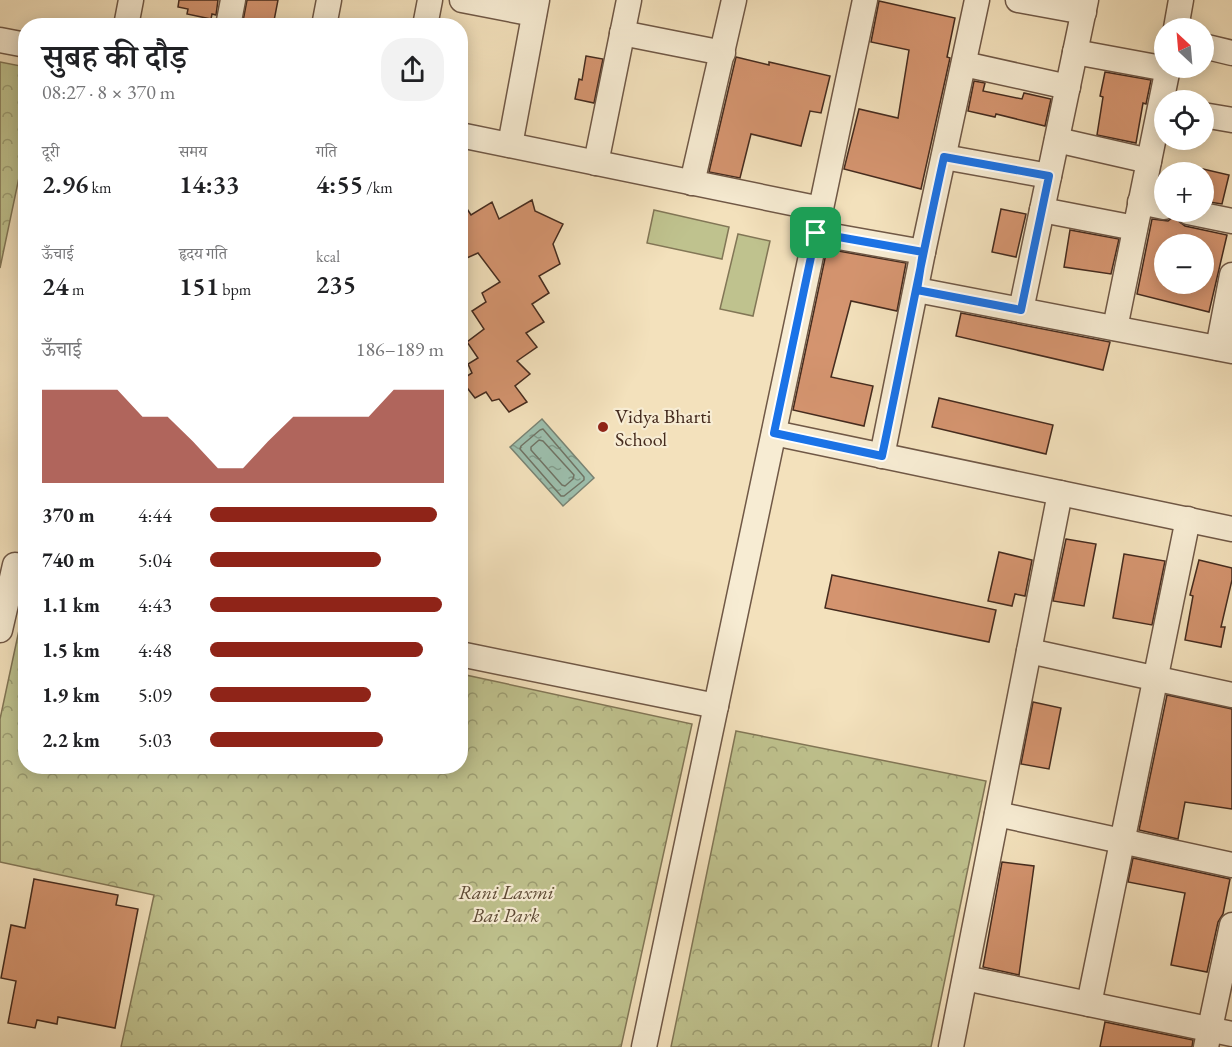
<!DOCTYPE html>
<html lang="hi">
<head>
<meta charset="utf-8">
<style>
	:root { --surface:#fff; --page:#f2f2f2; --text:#202124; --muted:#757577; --accent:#8f2418 }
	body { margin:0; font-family:"EB Garamond","Noto Serif Devanagari",serif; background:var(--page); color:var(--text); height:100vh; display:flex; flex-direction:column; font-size:22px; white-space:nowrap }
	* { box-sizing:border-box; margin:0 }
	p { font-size:20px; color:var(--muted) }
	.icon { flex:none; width:33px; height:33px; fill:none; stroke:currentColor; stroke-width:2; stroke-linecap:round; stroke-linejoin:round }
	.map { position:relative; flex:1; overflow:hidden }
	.drawer { position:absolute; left:18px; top:18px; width:450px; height:756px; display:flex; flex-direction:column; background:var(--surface); border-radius:24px; box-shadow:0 3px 15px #0003 }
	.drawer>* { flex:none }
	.needle { width:39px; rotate:334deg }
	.buttons { position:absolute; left:1154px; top:18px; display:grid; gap:12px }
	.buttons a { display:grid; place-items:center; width:60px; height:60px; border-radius:50%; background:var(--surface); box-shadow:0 3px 15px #0003; font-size:30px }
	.pin { position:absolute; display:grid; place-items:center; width:51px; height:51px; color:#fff; margin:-26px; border-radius:12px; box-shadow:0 3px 9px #0006 }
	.round { display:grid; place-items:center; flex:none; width:63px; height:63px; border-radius:24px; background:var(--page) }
	.headline { display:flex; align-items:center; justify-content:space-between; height:102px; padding:0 24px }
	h1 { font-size:33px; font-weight:600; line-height:45px }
	.figures { display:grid; grid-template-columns:repeat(3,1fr); gap:9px; height:102px; padding:6px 24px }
	.figures div { display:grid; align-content:center }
	.figures b { font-size:26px; font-weight:600 }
	.figures small { font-size:16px; font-weight:400 }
	.figures p { font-size:16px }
	.chart { height:168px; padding:12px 24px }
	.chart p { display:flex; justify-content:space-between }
	.chart svg { width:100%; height:108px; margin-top:6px; fill:var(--accent); opacity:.7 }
	ul { padding:0 24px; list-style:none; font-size:20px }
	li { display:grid; grid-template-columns:96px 72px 1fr; align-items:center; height:45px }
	li i { height:15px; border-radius:8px; background:var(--accent) }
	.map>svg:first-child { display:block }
	.park { fill:url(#park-crowns); stroke:#827656; stroke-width:1.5 }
	.pitch { fill:#bfc28e; stroke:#827656; stroke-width:1.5 }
	.water { fill:url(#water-ripples); stroke:#798373; stroke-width:1.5 }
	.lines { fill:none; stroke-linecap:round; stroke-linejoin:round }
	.shore { stroke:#707465; stroke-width:1.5 }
	.building { fill:#d4946f; stroke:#452b1e; stroke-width:1.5; fill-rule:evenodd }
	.minor-casing { stroke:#705846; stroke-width:27 }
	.minor { stroke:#f7ecd3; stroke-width:24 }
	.route-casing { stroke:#fff; stroke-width:12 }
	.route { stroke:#1a73e8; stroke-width:8 }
	.poi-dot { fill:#8f2418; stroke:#f7ecd3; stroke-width:2 }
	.labels { text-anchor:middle; stroke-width:4.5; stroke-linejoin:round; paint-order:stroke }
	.poi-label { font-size:20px; fill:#452b1e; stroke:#f7ecd3; text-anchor:start }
	.park-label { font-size:20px; font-style:italic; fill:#5d4934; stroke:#f7ecd3 }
</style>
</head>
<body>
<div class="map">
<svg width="1232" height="1047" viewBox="0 0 1232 1047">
	<defs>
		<pattern id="park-crowns" width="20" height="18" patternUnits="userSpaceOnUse" patternTransform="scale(1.5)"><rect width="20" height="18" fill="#bfc28e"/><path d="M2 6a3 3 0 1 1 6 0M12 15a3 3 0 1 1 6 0" fill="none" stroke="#9d9e73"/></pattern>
		<pattern id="water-ripples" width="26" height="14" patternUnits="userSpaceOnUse" patternTransform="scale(1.5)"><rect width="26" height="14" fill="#9cbeac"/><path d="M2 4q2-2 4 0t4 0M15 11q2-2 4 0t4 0" fill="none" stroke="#819b8b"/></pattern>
	</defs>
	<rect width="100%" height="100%" fill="#f3e1bc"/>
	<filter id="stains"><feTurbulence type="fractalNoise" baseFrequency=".00333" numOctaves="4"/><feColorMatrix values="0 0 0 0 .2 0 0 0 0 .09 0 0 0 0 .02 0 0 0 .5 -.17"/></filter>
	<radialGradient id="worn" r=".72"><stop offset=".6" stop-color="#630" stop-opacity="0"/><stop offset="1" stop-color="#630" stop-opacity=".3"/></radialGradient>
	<g class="park">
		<path d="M0,62L26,67L25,149L0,268Z"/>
		<path d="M25,602L26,766H460L461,674L692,724L621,1047H121L154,895L0,862V719Z"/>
		<path d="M736,731L986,781L931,1047H671Z"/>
	</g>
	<g class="pitch">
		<path d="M654,210L729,227L722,259L647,243Z"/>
		<path d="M738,234L770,241L753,316L720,309Z"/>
	</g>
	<path class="water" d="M542,419L594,478L563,506L510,447Z"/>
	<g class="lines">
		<g class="shore">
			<path d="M543,429L584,477V480L564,496H561L520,449L521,446L540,430Z"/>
			<path d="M539,440L543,441L574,475L573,479L565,486L562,485L531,450V447Z"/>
		</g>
	</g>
	<g class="building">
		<path d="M179,0H218L216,15L212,14L211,19L187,14L188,9L178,7Z"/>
		<path d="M247,0H278L273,26L243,21Z"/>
		<path d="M879,1L955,18L947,57L950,58L921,189L844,169L859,109L898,118L909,50L871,42Z"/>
		<path d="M586,56L603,59L594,103L575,99L579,79L582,80Z"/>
		<path d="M736,57L769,65V62L830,76L821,113L810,111L801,146L751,134L740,178L709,172Z"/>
		<path d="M1105,72L1151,80L1146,104L1143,103L1136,143L1097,135L1103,97L1100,96Z"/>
		<path d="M974,81L985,83L983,91L1022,99L1024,93L1051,99L1045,126L996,114L995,117L968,111Z"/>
		<path d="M1203,169L1229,175L1222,204L1203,201Z"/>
		<path d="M460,198L471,215L492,202L499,219L532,200L535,211L563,224L553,244L560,264L539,276L549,293L532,304L544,322L526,333L537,347L517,361L530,374L515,386L527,402L509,412L499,399L492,401L486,392L475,398L461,380L472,373L468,364L478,358L467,342L484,329L472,311L486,302L482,293L500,282L478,253L460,261Z"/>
		<path d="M1001,209L1026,214L1016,257L992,252Z"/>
		<path d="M1173,217L1185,226L1227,235L1209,312L1137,294L1152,219L1168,221ZM1164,244H1203V284H1164Z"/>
		<path d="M1070,230L1119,239L1111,274L1064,267Z"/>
		<path d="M827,249L906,263L897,311L851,301L831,377L873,386L864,426L793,410Z"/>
		<path d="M961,313L1110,342L1103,370L956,336Z"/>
		<path d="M939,398L1053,425L1046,454L932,427Z"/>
		<path d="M1066,539L1096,544L1084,606L1053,601Z"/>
		<path d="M999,552L1032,560L1025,596L1015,594L1012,606L988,601Z"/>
		<path d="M1124,554L1165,561L1152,625L1113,618Z"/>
		<path d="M1199,560L1232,568V580L1221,627H1225L1221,647L1185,640L1193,596L1190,595Z"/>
		<path d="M832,575L996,610L989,642L825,608Z"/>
		<path d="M1167,695L1232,709V809L1185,802L1178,839L1139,830Z"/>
		<path d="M1033,702L1061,708L1049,769L1021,764Z"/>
		<path d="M1133,858L1230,879L1223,914L1218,922L1207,972L1171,965L1185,893L1128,882Z"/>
		<path d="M1002,862L1034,866L1019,975L983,967Z"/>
		<path d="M34,879L118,895L116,905L138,909L115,1028L58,1017L57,1024L37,1020L35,1028L8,1023L16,981L1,978L11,925L25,928Z"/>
		<path d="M1105,1022L1193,1040L1192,1047H1100Z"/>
	</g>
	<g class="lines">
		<defs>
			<g id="minor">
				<path d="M462,0L534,14"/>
				<path d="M1018,0L1084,12"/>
				<path d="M126,26L131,0"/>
				<path d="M228,26L233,0"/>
				<path d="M324,26L329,0"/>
				<path d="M425,26L430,0"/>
				<path d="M1176,28L1181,0"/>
				<path d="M622,33L723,53"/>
				<path d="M0,40L26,45"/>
				<path d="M1203,46L1232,53"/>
				<path d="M1075,52L1167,69"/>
				<path d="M964,64L1068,87"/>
				<path d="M1203,115L1232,120"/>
				<path d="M460,135L821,209"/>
				<path d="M1057,140L1149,161"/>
				<path d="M510,145L537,0"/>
				<path d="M944,157L1049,176"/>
				<path d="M596,163L629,0"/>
				<path d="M692,183L734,0"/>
				<path d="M1140,202L1164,207"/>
				<path d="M1042,210L1135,228"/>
				<path d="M1188,212L1232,221"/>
				<path d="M816,233L923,252"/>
				<path d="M917,290L1232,351"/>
				<path d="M1021,310L1086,0"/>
				<path d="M1115,328L1168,68"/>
				<path d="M1218,348L1232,275"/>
				<path d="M774,433L1232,529"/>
				<path d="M882,456L923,252L977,0"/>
				<path d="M0,630L15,565"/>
				<path d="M1029,651L1232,695"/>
				<path d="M460,654L716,706"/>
				<path d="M997,814L1232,865"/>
				<path d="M965,978L1232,1034"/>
				<path d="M1089,1004L1188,519"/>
				<path d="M644,1047L865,0"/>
				<path d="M951,1047L1060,493"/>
				<path d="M1206,1047L1232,925"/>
			</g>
		</defs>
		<use href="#minor" class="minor-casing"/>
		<use href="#minor" class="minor"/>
	</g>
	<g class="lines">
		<defs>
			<path id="route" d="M816,233L774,433L882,456C903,356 922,256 944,157L1049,176L1021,310L917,290L923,252L816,233"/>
		</defs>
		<use href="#route" class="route-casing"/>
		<use href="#route" class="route"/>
	</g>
	<circle class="poi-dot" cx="603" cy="427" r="6"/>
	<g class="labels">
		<g class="poi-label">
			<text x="615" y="423">Vidya Bharti<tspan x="615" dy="23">School</tspan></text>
		</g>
		<g class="park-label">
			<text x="506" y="899">Rani Laxmi<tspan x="506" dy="23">Bai Park</tspan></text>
		</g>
	</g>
	<rect width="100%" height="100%" filter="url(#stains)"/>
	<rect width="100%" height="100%" fill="url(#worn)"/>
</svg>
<div class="buttons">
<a><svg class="needle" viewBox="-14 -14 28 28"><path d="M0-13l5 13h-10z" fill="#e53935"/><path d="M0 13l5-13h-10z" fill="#757577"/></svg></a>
<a><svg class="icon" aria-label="locate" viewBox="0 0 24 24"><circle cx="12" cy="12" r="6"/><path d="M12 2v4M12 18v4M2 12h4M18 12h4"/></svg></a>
<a>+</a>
<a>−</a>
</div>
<div class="pin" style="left:816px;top:233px;background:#1e9e55"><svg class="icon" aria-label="arrive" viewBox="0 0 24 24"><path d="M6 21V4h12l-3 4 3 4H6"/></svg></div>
<section class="drawer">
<div class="headline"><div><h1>सुबह की दौड़</h1><p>08:27 · 8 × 370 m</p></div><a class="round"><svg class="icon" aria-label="share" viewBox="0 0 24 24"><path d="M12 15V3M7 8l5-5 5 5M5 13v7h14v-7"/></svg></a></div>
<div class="figures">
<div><p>दूरी</p><b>2.96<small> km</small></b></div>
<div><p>समय</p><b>14:33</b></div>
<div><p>गति</p><b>4:55<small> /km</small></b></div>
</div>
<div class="figures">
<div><p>ऊँचाई</p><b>24<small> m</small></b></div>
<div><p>हृदय गति</p><b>151<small> bpm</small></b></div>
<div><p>kcal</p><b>235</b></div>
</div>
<div class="chart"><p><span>ऊँचाई</span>186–189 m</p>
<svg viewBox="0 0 160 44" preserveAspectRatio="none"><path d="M0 44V6L10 6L20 6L30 6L40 17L50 17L60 27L70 38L80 38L90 27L100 17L110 17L120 17L130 17L140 6L150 6L160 6V44z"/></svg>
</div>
<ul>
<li><b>370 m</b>4:44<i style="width:97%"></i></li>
<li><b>740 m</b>5:04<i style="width:73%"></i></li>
<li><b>1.1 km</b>4:43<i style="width:99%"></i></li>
<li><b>1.5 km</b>4:48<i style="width:91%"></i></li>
<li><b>1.9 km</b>5:09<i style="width:69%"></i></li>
<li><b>2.2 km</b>5:03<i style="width:74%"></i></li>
</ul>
</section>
</div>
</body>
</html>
